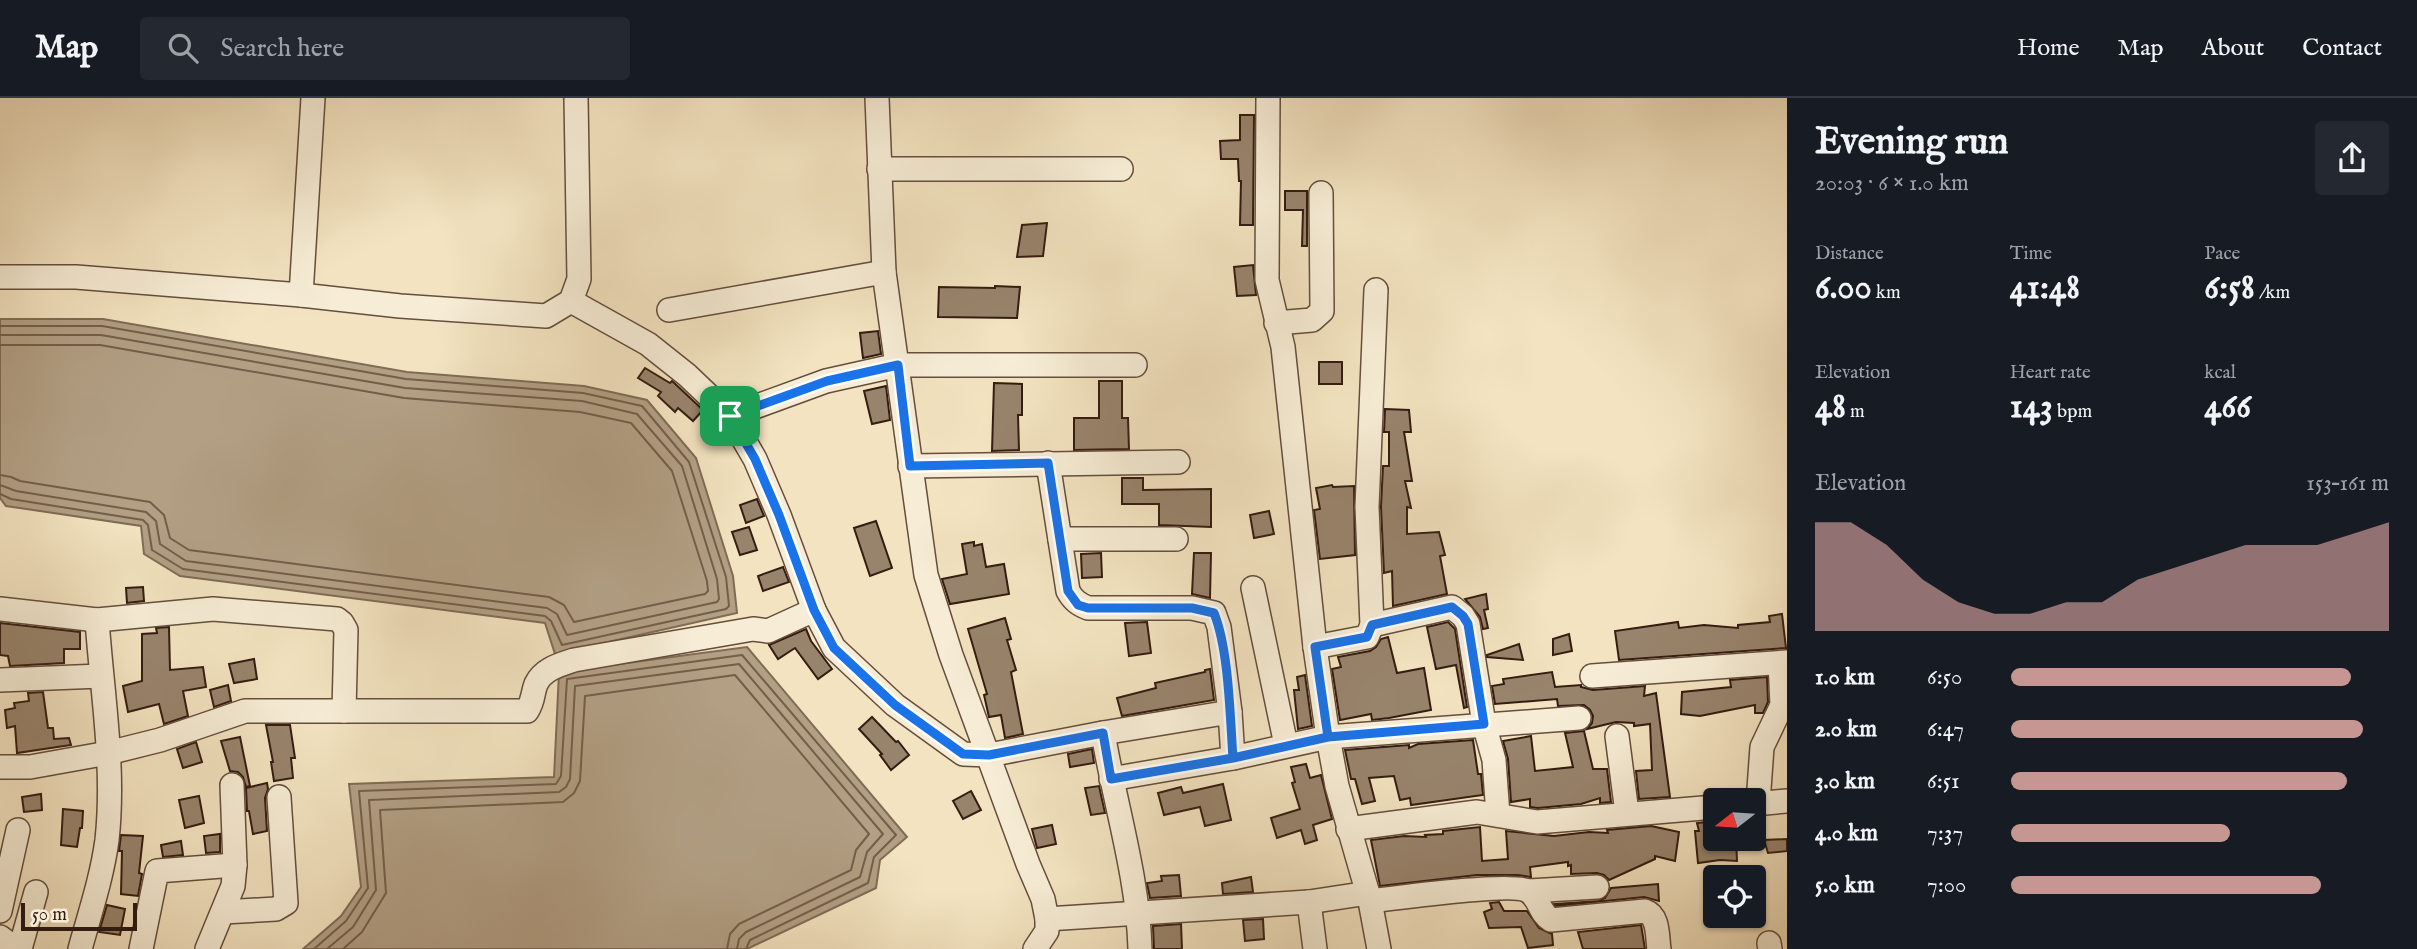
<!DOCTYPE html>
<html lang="en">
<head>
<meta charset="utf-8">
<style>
	:root { --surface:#171b24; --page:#242831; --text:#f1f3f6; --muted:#9ea1a6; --line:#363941; --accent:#c59692 }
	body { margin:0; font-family:"IM FELL English",serif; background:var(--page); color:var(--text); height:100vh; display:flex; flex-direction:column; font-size:26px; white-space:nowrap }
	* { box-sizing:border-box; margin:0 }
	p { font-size:23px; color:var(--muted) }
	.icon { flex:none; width:38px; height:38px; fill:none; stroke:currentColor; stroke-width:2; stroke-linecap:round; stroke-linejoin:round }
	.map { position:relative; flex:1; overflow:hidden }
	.details { display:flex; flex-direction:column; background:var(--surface); width:630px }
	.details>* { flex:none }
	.needle { width:46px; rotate:253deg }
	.controls { position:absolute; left:1703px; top:690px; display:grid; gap:14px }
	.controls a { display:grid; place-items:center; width:63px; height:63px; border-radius:7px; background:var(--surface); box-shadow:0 2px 5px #0004; font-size:35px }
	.scale { position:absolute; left:21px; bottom:18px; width:116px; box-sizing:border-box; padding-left:7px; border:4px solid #351c11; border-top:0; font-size:19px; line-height:24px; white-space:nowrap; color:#351c11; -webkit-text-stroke:5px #f7edd6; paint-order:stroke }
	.pin { position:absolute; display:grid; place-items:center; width:60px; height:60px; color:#fff; margin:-30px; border-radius:14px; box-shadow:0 4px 10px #0006 }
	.round { display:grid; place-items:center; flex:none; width:74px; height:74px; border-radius:7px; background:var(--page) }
	.overview { display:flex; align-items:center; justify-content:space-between; height:119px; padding:0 28px }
	h1 { font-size:38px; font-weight:800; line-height:52px }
	.figures { display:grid; grid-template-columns:repeat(3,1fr); gap:10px; height:119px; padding:7px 28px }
	.figures div { display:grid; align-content:center }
	.figures b { font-size:35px; font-weight:800 }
	.figures small { font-size:19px; font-weight:400 }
	.figures p { font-size:19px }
	.chart { height:196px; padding:14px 28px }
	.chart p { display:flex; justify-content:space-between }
	.chart svg { width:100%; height:126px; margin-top:7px; fill:var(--accent); opacity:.7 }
	ul { padding:0 28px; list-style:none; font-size:23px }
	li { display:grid; grid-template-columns:112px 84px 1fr; align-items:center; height:52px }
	li i { height:18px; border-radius:9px; background:var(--accent) }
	header { display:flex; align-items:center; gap:42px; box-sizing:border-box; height:98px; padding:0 35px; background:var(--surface); border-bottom:2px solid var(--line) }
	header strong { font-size:33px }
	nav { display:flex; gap:38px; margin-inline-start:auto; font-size:24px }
	.search { width:490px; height:63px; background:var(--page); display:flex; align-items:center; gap:18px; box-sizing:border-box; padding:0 24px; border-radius:7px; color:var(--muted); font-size:26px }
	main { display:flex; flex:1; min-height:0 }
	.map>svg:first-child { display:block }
	.water { fill:#b29f84; stroke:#806b56; stroke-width:2 }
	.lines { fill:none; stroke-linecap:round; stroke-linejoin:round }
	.shore { stroke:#745e4a; stroke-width:2 }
	.building { fill:#98836c; stroke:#351c11; stroke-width:2 }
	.minor-casing { stroke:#644e3d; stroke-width:26 }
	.minor { stroke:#f7edd6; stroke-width:23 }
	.route-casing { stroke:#fff; stroke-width:14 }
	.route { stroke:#1a73e8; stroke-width:9 }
</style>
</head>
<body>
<header>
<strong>Map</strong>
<div class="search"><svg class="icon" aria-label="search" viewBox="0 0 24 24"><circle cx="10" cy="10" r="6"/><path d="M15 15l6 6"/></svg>Search here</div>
<nav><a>Home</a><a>Map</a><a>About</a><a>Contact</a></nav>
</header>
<main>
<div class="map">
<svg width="1787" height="851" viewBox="0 0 1787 851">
	<rect width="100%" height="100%" fill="#f3e3c0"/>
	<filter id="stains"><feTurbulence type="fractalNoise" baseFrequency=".00286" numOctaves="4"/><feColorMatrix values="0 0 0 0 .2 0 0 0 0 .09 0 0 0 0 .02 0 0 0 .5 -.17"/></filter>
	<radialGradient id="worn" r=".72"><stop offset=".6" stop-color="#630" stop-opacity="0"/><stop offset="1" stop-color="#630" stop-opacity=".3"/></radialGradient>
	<g class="water">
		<path d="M0,221H103L407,274L584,288L647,302L696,360L733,478L737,515L555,556L545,525L180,478L144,456L141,428L6,408L0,400Z"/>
		<path d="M747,549L907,739L880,762L876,790L747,851H303L341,818L361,789L349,686L554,679L559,574Z"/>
	</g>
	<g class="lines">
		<g class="shore">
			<path d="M0,228H102L406,281L583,295L642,308L689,364L726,479L729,508L726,511L562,547L551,523L545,518L183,471L152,452L148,427L143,422L11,401L0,396"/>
			<path d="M0,237H101L405,290L582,303L637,316L682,368L717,481L719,501L717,504L567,537L557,516L547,510L186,463L160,446L156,423L146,414L16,393L0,387"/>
			<path d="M0,247H100L404,300L580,314L631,325L672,373L707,483L708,493L705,496L574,524L564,507L549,499L189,452L170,440L164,417L150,404L20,383L11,379L0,377"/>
			<path d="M314,851L346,823L368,790L359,693L556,686L561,678L567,581L742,557L896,737L874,759L868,785L750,842L746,851"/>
			<path d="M327,851L353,829L376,792L369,702L559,694L566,689L570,681L575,588L739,566L883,736L867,754L860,779L746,834L739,841L737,851"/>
			<path d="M343,851L362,834L386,795L380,712L563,704L574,695L580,683L585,598L735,577L869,736L856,752L851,772L739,826L730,836L727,851"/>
		</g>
	</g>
	<g class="building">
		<path d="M1240,17H1254L1253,127H1240L1241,83H1239L1238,61H1221L1220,43L1240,42Z"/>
		<path d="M1285,93H1307V148H1302L1303,112H1285Z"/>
		<path d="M1047,125L1043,158L1017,159L1022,127Z"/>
		<path d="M1253,167L1256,197L1237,198L1234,169Z"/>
		<path d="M995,188L1020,189L1017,220L938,219L939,189L995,190Z"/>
		<path d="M878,233L881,256L863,260L860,235Z"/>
		<rect x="1319" y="264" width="23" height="22"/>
		<path d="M645,270L670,285L672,283L703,312L693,323L678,310L675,314L658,298L661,294L638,280Z"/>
		<path d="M1099,283H1122V320H1128L1129,351L1074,352V320H1099Z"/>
		<path d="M994,285L1022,286V317H1018L1019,352L992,353Z"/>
		<path d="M886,288L890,322L872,326L864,293Z"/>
		<path d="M1385,311L1409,312L1411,334H1404L1412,383H1405L1411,410L1407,409V436L1439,434L1445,457L1440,458L1447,496L1393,508L1392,473L1384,475L1381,409L1383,368H1389V334H1384Z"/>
		<path d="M1122,380H1143V392L1211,391V429L1159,427V406H1122Z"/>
		<path d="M1332,387L1333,389L1354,388L1355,457L1320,461L1314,412L1320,411L1316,390Z"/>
		<path d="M757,401L764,418L746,425L740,407Z"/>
		<path d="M1269,413L1274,436L1254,440L1250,417Z"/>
		<path d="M876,423L892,470L870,478L854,430Z"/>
		<path d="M749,429L757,452L740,457L732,434Z"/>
		<path d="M974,444V448L982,446L986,469L1004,466L1009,496L950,506L942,481L967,476L962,446Z"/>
		<path d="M1101,455L1102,479L1082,480L1081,456Z"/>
		<path d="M1194,455H1211L1210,500L1192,496Z"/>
		<path d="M783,469L789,484L763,493L758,478Z"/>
		<path d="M143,489L144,503L127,505L126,490Z"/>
		<path d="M1486,496L1488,511L1484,512L1488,530L1483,531L1480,519L1465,501Z"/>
		<path d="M1782,516L1786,550L1619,562L1615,533L1678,524L1679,530L1704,527L1738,530V527L1770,524L1769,518Z"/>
		<path d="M1005,520L1011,541L1007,542L1016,572L1011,574L1023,636L1005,640L1001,617L989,619L984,597L987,596L968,531Z"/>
		<path d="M1147,524L1151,555L1129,558L1125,525Z"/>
		<path d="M1448,524L1455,531L1467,609L1464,610L1456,567L1436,571L1427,529Z"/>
		<path d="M0,525L80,534V551H64V565L10,568L8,558L0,557Z"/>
		<path d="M169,529L170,572L203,569L206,589L183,593L188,618L164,626L159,606L128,614L123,588L142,583V536L157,535L156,530Z"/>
		<path d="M806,531L811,543L832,571L818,581L795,550L778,561L769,547Z"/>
		<path d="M1569,536L1572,553L1553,557V541Z"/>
		<path d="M1388,539L1397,575L1424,570L1431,612L1389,620L1372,622L1371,616L1340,622L1332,571L1341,569L1338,559L1370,553L1376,549L1381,541Z"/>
		<path d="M1519,546L1523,562L1487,559V557Z"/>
		<path d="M254,561L257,581L234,585L229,566Z"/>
		<path d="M1210,571L1214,602L1122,618L1117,600L1156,590L1155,585L1205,574V572Z"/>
		<path d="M1552,574L1555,589L1581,587V589L1593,592L1645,588L1644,598L1656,595L1670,699L1639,701L1636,673L1652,672L1650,626L1634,628V625L1616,624L1587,631L1592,625L1593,618L1590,612L1584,607L1558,608L1557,601L1495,606L1492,588L1504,586L1503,581Z"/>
		<path d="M1305,577L1312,628L1298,631L1294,592H1299L1297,579Z"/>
		<path d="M1767,579L1768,604L1763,615H1755V607L1700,618L1681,616L1682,594L1731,589L1730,582Z"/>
		<path d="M228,587L231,603L214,609L210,592Z"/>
		<path d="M43,594L48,630H53L54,641L69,640L71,647L17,655L15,628L7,630L5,612L15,610L14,605L29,603L28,595Z"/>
		<path d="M872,619L896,644L898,643L909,657L891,672L880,657L882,656L859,631Z"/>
		<path d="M266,627H290L295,660H291L293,680L274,683L271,664H273Z"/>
		<path d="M1584,633L1593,671H1607L1611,704L1600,705V700L1581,706L1538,710L1530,709V701L1511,704L1508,661L1503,643L1531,638L1535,673L1573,669L1565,635Z"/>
		<path d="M240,639L250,688L246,689L243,679L238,674L230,673L221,643Z"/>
		<path d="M1473,642L1478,676H1481L1483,697L1411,707L1410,700L1400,702L1394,678L1369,680L1375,703L1362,706L1355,681H1351L1345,652L1409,647V650L1418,646Z"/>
		<path d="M196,644L202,664L183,670L177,651Z"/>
		<path d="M1092,651L1094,665L1070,669L1068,656Z"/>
		<path d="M1306,666L1310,680L1321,677L1332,721L1313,727L1317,742L1305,746L1301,732L1277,740L1271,720L1300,711L1292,685L1295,684L1291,669Z"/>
		<path d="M267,685L268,691L265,700L267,733L253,736L249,713H247L246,690Z"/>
		<path d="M1223,686L1231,722L1205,728L1200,709L1164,717L1158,695L1181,689L1183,695Z"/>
		<path d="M1099,688L1105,715L1091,717L1085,690Z"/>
		<path d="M971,693L981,712L963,721L953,703Z"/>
		<path d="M41,696L42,712L24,714L22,699Z"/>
		<path d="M199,698L204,725L185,730L179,702Z"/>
		<path d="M63,711L83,713L82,730H80L77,749L61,747Z"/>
		<path d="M1715,723V740H1736L1737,763L1720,762L1698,765L1695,733H1699L1697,725Z"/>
		<path d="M1052,727L1056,746L1037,750L1032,731Z"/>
		<path d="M1651,728L1679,734L1675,763L1655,758V761L1609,782L1604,777L1597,775L1571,776V767L1568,768V764L1530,769L1531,779L1518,777H1477L1380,788L1371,742L1404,738L1426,739L1425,737L1443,736V733L1480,729L1482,763L1508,761L1506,733L1554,738L1589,734L1608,735L1607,732Z"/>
		<path d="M220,736V754L206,755L204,738Z"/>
		<path d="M121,737L143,738L139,775L142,776L138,798L121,796L122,753H119Z"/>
		<path d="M1787,741V753L1768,755L1764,742Z"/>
		<path d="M181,743L183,757L163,759L161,747Z"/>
		<path d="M1179,777L1181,798L1150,800L1147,785L1162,783L1161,778Z"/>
		<path d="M1251,779L1253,794L1223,796L1222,785Z"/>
		<path d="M1658,786L1659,803L1644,799L1556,808L1554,806L1599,803L1605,800L1611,790Z"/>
		<path d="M1499,804L1504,813H1527L1539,830L1552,836L1553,847L1528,850L1521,829L1489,830L1484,814L1492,811L1490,805Z"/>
		<path d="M107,807L125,811L120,837L99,834Z"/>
		<path d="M1263,821L1264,841L1245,843L1243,822Z"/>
		<path d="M1181,826L1182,851H1154L1153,828Z"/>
		<path d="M1641,827L1645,851H1583L1578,834Z"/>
	</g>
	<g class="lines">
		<defs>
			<g id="minor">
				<path d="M877,0L884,174L926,477L951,557L1028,766L1043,801L1047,821V833L1035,851"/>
				<path d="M1268,0L1267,182L1283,249L1315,549L1328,639L1337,688L1370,803L1379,851"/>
				<path d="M879,71H1121"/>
				<path d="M0,179H76L301,197L400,208L546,218L571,203L579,181L576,0"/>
				<path d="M301,197L313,0"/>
				<path d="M571,203L648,246L687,277L730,318L755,361L779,417L814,512L834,550L895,607L963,656L989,657L1103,635L1230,614L1233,660"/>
				<path d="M669,212L884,174"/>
				<path d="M1276,225L1312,222L1322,213L1321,95"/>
				<path d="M730,318L826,283L898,267H1135"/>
				<path d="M1048,365L1068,493C1073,502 1078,506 1088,510H1192L1214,515L1219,529L1230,614"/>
				<path d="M910,368L1178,364"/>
				<path d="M1060,441H1176"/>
				<path d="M1253,490L1286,647"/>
				<path d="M0,511L97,522L213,511L337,521L342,525L346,532L344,613"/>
				<path d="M1372,527L1452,509L1463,518L1468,526L1484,626L1494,662L1498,717"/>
				<path d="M1315,549L1367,539L1372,527L1367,409L1376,192"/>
				<path d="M1592,578L1787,564"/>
				<path d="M0,582L101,578"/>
				<path d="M1103,635C1115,707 1138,778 1140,851"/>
				<path d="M1617,638L1627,715"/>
				<path d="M0,669H30L108,655L160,642L245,613H527C534,602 532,596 536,586C543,571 559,567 574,562L753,531L768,533L814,512"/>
				<path d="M1111,681L1233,660L1328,639L1579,620"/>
				<path d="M1758,705L1762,649L1782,607L1780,565"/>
				<path d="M1754,706L1787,703"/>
				<path d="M1348,731L1477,714L1537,724L1715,709"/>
				<path d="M1529,793L1597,789"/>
				<path d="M1370,803C1395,800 1513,784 1528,793C1540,800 1539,815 1551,822L1645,813C1659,818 1657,838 1659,851"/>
				<path d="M1309,804L1315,851"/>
				<path d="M0,813L18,732"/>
				<path d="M223,814L276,811L286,805L279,699"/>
				<path d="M1047,821L1309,804L1368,795"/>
				<path d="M0,839L16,851"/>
				<path d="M1769,845L1770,851"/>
				<path d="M20,851L36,794"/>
				<path d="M80,851C90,815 102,779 107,742C115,669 102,594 97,522"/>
				<path d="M141,851L157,773L235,767"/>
				<path d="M207,851L233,788L235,767L232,687"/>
			</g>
		</defs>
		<use href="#minor" class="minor-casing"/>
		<use href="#minor" class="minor"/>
	</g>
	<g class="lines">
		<defs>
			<path id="route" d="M730,318L755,361L779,417L814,512L834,550L895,607L963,656L989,657L1103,635L1111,681L1233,660L1328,639L1484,626L1468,526L1463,518L1452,509L1372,527L1367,539L1315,549L1328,639L1233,660C1230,619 1229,552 1214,515L1192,510H1088L1078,507L1068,493L1048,365L910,368L898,267L827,283L730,318"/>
		</defs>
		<use href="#route" class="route-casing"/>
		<use href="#route" class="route"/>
	</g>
	<rect width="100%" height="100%" filter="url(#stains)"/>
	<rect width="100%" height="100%" fill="url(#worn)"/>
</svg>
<div class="controls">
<a><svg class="needle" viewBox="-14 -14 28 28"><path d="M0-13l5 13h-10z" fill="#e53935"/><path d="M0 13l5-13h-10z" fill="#9ea1a6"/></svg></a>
<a><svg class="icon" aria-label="locate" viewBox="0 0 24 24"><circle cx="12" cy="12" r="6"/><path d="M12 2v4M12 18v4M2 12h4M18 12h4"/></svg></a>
</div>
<div class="scale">50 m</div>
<div class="pin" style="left:730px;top:318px;background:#1e9e55"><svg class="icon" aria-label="arrive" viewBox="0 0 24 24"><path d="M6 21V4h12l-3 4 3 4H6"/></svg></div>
</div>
<section class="details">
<div class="overview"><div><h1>Evening run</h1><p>20:03 · 6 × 1.0 km</p></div><a class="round"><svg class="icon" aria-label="share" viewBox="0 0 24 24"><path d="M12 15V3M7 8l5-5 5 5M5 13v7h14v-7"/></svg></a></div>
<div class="figures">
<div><p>Distance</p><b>6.00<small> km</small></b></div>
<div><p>Time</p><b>41:48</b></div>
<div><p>Pace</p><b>6:58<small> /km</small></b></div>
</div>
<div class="figures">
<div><p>Elevation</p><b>48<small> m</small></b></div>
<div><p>Heart rate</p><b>143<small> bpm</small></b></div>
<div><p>kcal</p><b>466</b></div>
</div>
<div class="chart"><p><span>Elevation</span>153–161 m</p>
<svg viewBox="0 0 160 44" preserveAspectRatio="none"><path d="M0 44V6L10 6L20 14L30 26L40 34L50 38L60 38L70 34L80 34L90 26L100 22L110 18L120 14L130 14L140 14L150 10L160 6V44z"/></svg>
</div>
<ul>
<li><b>1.0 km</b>6:50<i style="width:90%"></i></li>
<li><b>2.0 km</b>6:47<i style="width:93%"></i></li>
<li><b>3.0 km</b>6:51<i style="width:89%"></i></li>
<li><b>4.0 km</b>7:37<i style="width:58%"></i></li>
<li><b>5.0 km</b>7:00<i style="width:82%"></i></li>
</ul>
</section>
</main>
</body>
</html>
